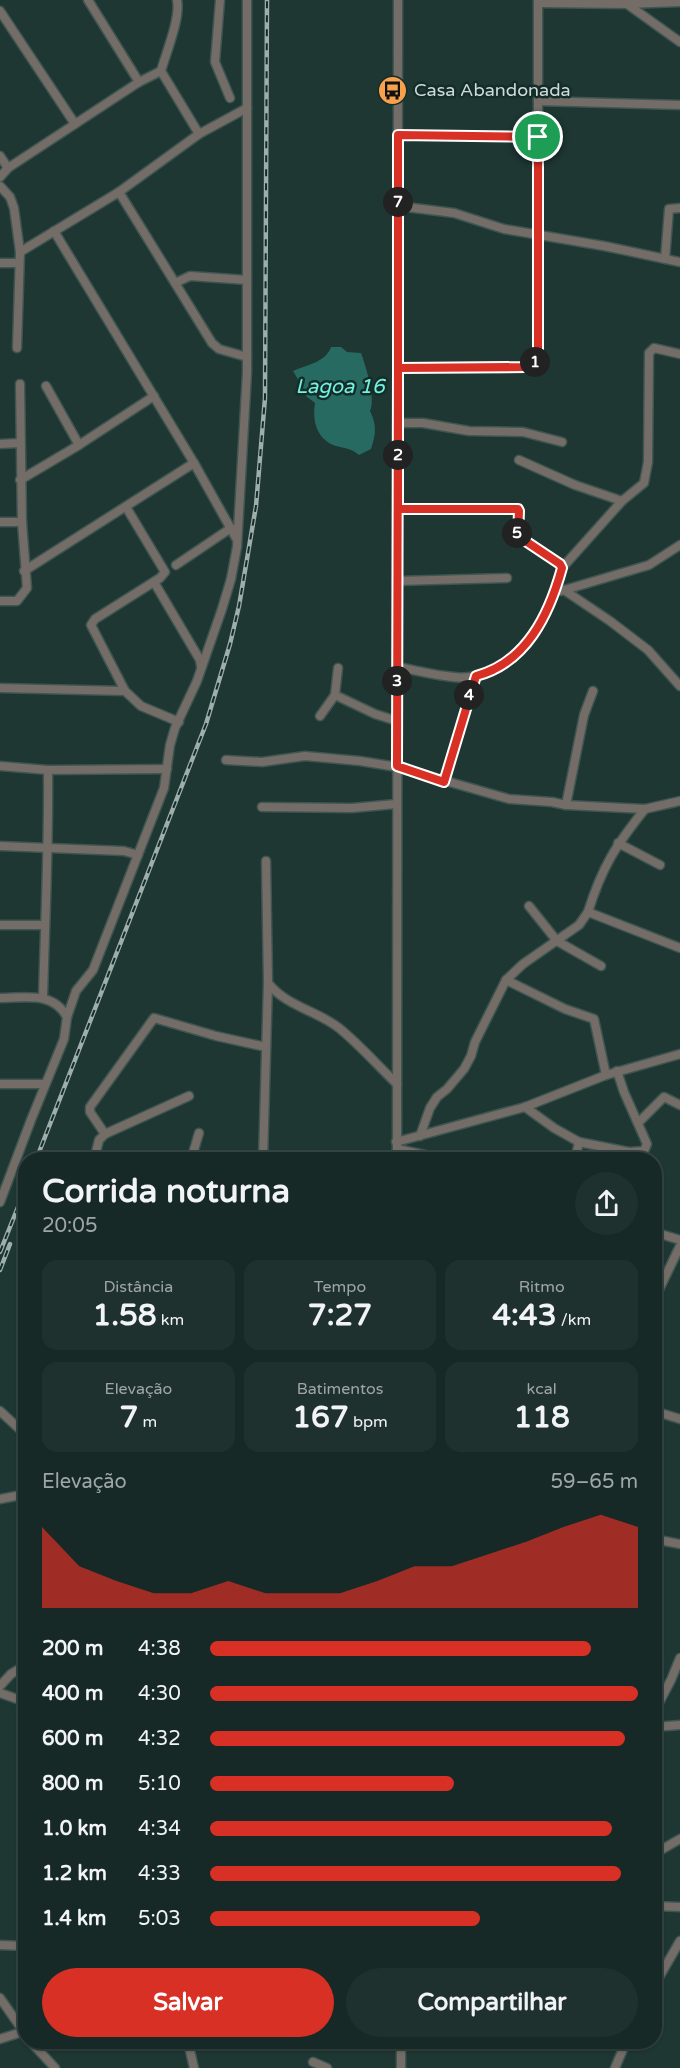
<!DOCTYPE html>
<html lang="pt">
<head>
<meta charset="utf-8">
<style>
	:root { --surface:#162926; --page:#1f312e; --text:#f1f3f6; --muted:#9ea6a7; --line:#354543; --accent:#d93025 }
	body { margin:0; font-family:"Varela Round",sans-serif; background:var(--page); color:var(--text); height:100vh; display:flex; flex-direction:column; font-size:22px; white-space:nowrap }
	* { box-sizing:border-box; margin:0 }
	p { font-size:20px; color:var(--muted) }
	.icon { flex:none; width:33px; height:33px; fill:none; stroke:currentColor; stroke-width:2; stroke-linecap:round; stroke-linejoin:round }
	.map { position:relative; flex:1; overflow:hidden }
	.drawer { position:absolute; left:18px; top:1152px; width:644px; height:897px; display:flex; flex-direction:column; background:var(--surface); border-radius:24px; box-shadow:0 2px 4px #0004,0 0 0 2px var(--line) }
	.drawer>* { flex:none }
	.pin { position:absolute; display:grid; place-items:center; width:51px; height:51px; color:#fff; margin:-26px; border:3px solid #fff; border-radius:50%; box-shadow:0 2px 6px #0007 }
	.km { position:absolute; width:30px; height:30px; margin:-15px; border-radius:50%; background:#222; color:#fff; font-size:16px; line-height:30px; text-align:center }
	.round { display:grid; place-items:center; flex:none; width:63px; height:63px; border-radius:32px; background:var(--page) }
	.summary { display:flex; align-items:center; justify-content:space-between; height:102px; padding:0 24px }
	h1 { font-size:33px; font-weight:800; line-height:45px }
	.figures { display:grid; grid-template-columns:repeat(3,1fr); gap:9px; height:102px; padding:6px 24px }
	.figures div { display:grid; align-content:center; border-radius:15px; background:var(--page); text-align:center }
	.figures b { font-size:30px; font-weight:800 }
	.figures small { font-size:16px; font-weight:400 }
	.figures p { font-size:16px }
	.chart { height:168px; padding:12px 24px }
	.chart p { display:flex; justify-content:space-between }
	.chart svg { width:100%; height:108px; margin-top:6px; fill:var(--accent); opacity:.7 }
	.action { display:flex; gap:12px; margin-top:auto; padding:12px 24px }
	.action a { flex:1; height:69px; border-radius:36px; background:var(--accent); color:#fff; font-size:24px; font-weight:800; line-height:69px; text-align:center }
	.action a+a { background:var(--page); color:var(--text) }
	ul { padding:0 24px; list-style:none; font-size:20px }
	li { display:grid; grid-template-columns:96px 72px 1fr; align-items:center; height:45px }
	li i { height:15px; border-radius:8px; background:var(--accent) }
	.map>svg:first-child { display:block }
	.water { fill:#276a62 }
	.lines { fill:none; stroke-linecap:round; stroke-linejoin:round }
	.minor-casing { stroke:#3e5551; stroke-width:11 }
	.minor { stroke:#746c66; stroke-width:8 }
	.rail-casing { stroke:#9daeab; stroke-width:4.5 }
	.rail { stroke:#142d29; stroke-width:2; stroke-dasharray:7; stroke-linecap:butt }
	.route-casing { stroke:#fff; stroke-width:12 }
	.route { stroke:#d93025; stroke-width:8 }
	.labels { text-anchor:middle; stroke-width:5; stroke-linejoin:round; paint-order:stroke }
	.poi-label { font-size:18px; fill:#cddbd9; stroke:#142d29; text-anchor:start }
	.water-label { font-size:20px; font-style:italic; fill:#73f2e2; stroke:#142d29 }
</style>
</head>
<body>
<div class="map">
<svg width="680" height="2068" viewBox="0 0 680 2068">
	<rect width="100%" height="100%" fill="#1e3733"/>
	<path class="water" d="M331,347H341L347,352L361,353C366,367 376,399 370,411C377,426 376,433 371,449L359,455C352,449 345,448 336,446C317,440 312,421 315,403L302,393V386L293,371C307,365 326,362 331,347Z"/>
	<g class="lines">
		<defs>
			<g id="minor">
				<path d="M88,0L139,82"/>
				<path d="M177,0C181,17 166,53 161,71L199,134"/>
				<path d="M220,0L215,62L230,98"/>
				<path d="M538,3L627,4L680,42"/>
				<path d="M627,4L680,2"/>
				<path d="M0,11L75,124"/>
				<path d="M538,101L680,105"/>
				<path d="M398,135L539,137"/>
				<path d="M0,156L8,168L0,177"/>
				<path d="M8,168L139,82L161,71"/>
				<path d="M0,186L10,197L14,208L20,252L17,348"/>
				<path d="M119,192L212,343L219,349L247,357"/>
				<path d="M398,206L454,213L504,229L604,246L680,262"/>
				<path d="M54,231L194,463L236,538"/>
				<path d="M20,252L119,192L199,134L247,108"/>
				<path d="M665,259L669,209L680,208"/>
				<path d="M0,263H19"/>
				<path d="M175,283L190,276L247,280"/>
				<path d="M398,368L526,367L534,363L538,357V0"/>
				<path d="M46,386L79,445"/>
				<path d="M398,423H423L469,431L523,432L562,442"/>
				<path d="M0,444L20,443"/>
				<path d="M519,460L575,485L622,501"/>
				<path d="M20,480L79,445L154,396"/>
				<path d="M0,522H22"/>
				<path d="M176,565L231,528"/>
				<path d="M562,568L622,501L644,483L648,462L649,353L654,348L680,354"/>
				<path d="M24,571L194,463"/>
				<path d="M397,581L507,578"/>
				<path d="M154,582L200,660L201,666"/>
				<path d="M564,590L610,621L648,650L680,686"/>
				<path d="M561,591L649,565L680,545"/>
				<path d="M0,601H17L27,588L22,522L20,384"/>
				<path d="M397,667C416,670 453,680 470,677C524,669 549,615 562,568L560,564L518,536L519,511L518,509H398"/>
				<path d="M338,668L335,695L375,714L397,721"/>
				<path d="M0,688L125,691L141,706L179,722"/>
				<path d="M125,691L91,625L95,619L160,578L165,572L126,507"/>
				<path d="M320,716L335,695"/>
				<path d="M226,760L262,762L305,756L360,761L397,767L509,799L552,802L566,805L645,809L680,801"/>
				<path d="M0,766L48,770L167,769"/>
				<path d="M444,782L475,676"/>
				<path d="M566,805L584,715L593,691"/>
				<path d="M262,807L352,808L396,804"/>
				<path d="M618,843L660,865"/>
				<path d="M0,846L124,851L138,855"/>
				<path d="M266,861L268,983C287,1007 316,1010 339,1028C360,1045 378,1066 397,1084"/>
				<path d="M529,906L557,941L601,966"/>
				<path d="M588,912C602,867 616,845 645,809"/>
				<path d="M0,925H45"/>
				<path d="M506,980L565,1009L594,1019L606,1075"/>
				<path d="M43,997C45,921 49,846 48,770"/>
				<path d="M0,998C25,998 53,991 67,1017"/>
				<path d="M0,1084H45"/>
				<path d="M525,1107L554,1128L579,1142L629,1152L644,1151L647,1144L624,1092L617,1071"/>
				<path d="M638,1123L664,1097L680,1105"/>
				<path d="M105,1134L90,1112V1107L154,1018L216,1036L266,1047"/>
				<path d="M420,1136L430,1108L437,1097L447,1089L464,1069L471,1056L475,1042L506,980L523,964L579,925L588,912L680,948"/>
				<path d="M396,1142L525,1107L606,1075L680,1054"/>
				<path d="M397,1149L448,1160"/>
				<path d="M94,1160L99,1140L105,1134L189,1096"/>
				<path d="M191,1160L199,1133"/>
				<path d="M263,1160L268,983"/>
				<path d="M397,1160L398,0"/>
				<path d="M575,1160L579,1142"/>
				<path d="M654,1176V1182"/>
				<path d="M0,1202L31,1120L64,1039L67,1017L76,991L93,970L164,788L170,745L175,728L197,681L222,609L231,579L237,547L247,373V0"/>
				<path d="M654,1232L680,1240"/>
				<path d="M654,1300L680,1246"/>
				<path d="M0,1411L26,1435"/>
				<path d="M654,1411L680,1419"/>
				<path d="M0,1499L26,1494"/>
				<path d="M654,1539L680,1544"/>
				<path d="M0,1686L11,1674L26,1665"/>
				<path d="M0,1693L26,1702"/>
				<path d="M654,1712L671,1680L680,1658"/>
				<path d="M654,1727L680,1725"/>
				<path d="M654,1854L680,1839"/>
				<path d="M654,1906L680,1907"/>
				<path d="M0,1945L26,1946"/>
				<path d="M654,1986L680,1941"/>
				<path d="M0,1998L26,2035"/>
				<path d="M0,2039L25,2031"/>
				<path d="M31,2042L55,2068"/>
				<path d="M188,2042L194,2068"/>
				<path d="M401,2042V2068"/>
				<path d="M313,2062L327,2068"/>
				<path d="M615,2068L626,2042"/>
			</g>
		</defs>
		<use href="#minor" class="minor-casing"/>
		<use href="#minor" class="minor"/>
		<defs>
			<g id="rail">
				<path d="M36,1160L206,724L230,644L239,606L256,506L265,398L267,0"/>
				<path d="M0,1252L26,1187"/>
				<path d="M0,1270L10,1244"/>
			</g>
		</defs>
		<use href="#rail" class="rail-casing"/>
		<use href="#rail" class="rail"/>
	</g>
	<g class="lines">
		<defs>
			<path id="route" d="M538,137V357L534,363L526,367L398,368L397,766L444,782L476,676C526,663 549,615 562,568L560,564L518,536L519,511L518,509H398V135L538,137"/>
		</defs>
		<use href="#route" class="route-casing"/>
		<use href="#route" class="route"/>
	</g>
	<defs>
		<symbol id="bus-disc" viewBox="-11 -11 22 22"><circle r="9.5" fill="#f9a04d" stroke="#142d29"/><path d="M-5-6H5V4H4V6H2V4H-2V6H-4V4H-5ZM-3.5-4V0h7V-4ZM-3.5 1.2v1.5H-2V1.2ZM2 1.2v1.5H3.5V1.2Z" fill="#111"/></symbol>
	</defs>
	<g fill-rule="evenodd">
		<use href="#bus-disc" x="376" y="74" width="33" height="33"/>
	</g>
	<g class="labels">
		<g class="poi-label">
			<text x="414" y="96">Casa Abandonada</text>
		</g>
		<g class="water-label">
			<text x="340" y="393">Lagoa 16</text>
		</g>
	</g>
</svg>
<div class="pin" style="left:538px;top:137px;background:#1e9e55"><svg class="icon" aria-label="arrive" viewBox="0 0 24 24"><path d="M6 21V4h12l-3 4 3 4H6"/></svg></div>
<b class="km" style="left:535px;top:362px">1</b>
<b class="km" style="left:398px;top:455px">2</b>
<b class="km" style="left:397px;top:681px">3</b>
<b class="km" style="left:469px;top:695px">4</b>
<b class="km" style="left:517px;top:533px">5</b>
<b class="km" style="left:398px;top:202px">7</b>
<section class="drawer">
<div class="summary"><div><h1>Corrida noturna</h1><p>20:05</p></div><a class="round"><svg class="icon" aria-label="share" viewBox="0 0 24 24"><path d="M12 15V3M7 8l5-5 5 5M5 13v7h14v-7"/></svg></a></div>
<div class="figures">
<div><p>Distância</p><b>1.58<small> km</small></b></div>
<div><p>Tempo</p><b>7:27</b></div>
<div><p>Ritmo</p><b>4:43<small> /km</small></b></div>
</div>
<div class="figures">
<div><p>Elevação</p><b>7<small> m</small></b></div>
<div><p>Batimentos</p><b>167<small> bpm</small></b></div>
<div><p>kcal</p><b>118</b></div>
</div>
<div class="chart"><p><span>Elevação</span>59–65 m</p>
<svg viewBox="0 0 160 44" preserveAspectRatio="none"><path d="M0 44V11L10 27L20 33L30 38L40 38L50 33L60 38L70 38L80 38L90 33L100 27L110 27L120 22L130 17L140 11L150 6L160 11V44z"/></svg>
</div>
<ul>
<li><b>200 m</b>4:38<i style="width:89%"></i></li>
<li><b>400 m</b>4:30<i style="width:100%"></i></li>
<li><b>600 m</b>4:32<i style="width:97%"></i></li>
<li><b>800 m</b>5:10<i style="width:57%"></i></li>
<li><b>1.0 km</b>4:34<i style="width:94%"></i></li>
<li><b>1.2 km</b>4:33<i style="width:96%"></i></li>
<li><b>1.4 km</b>5:03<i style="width:63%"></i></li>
</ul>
<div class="action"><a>Salvar</a><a>Compartilhar</a></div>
</section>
</div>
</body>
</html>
